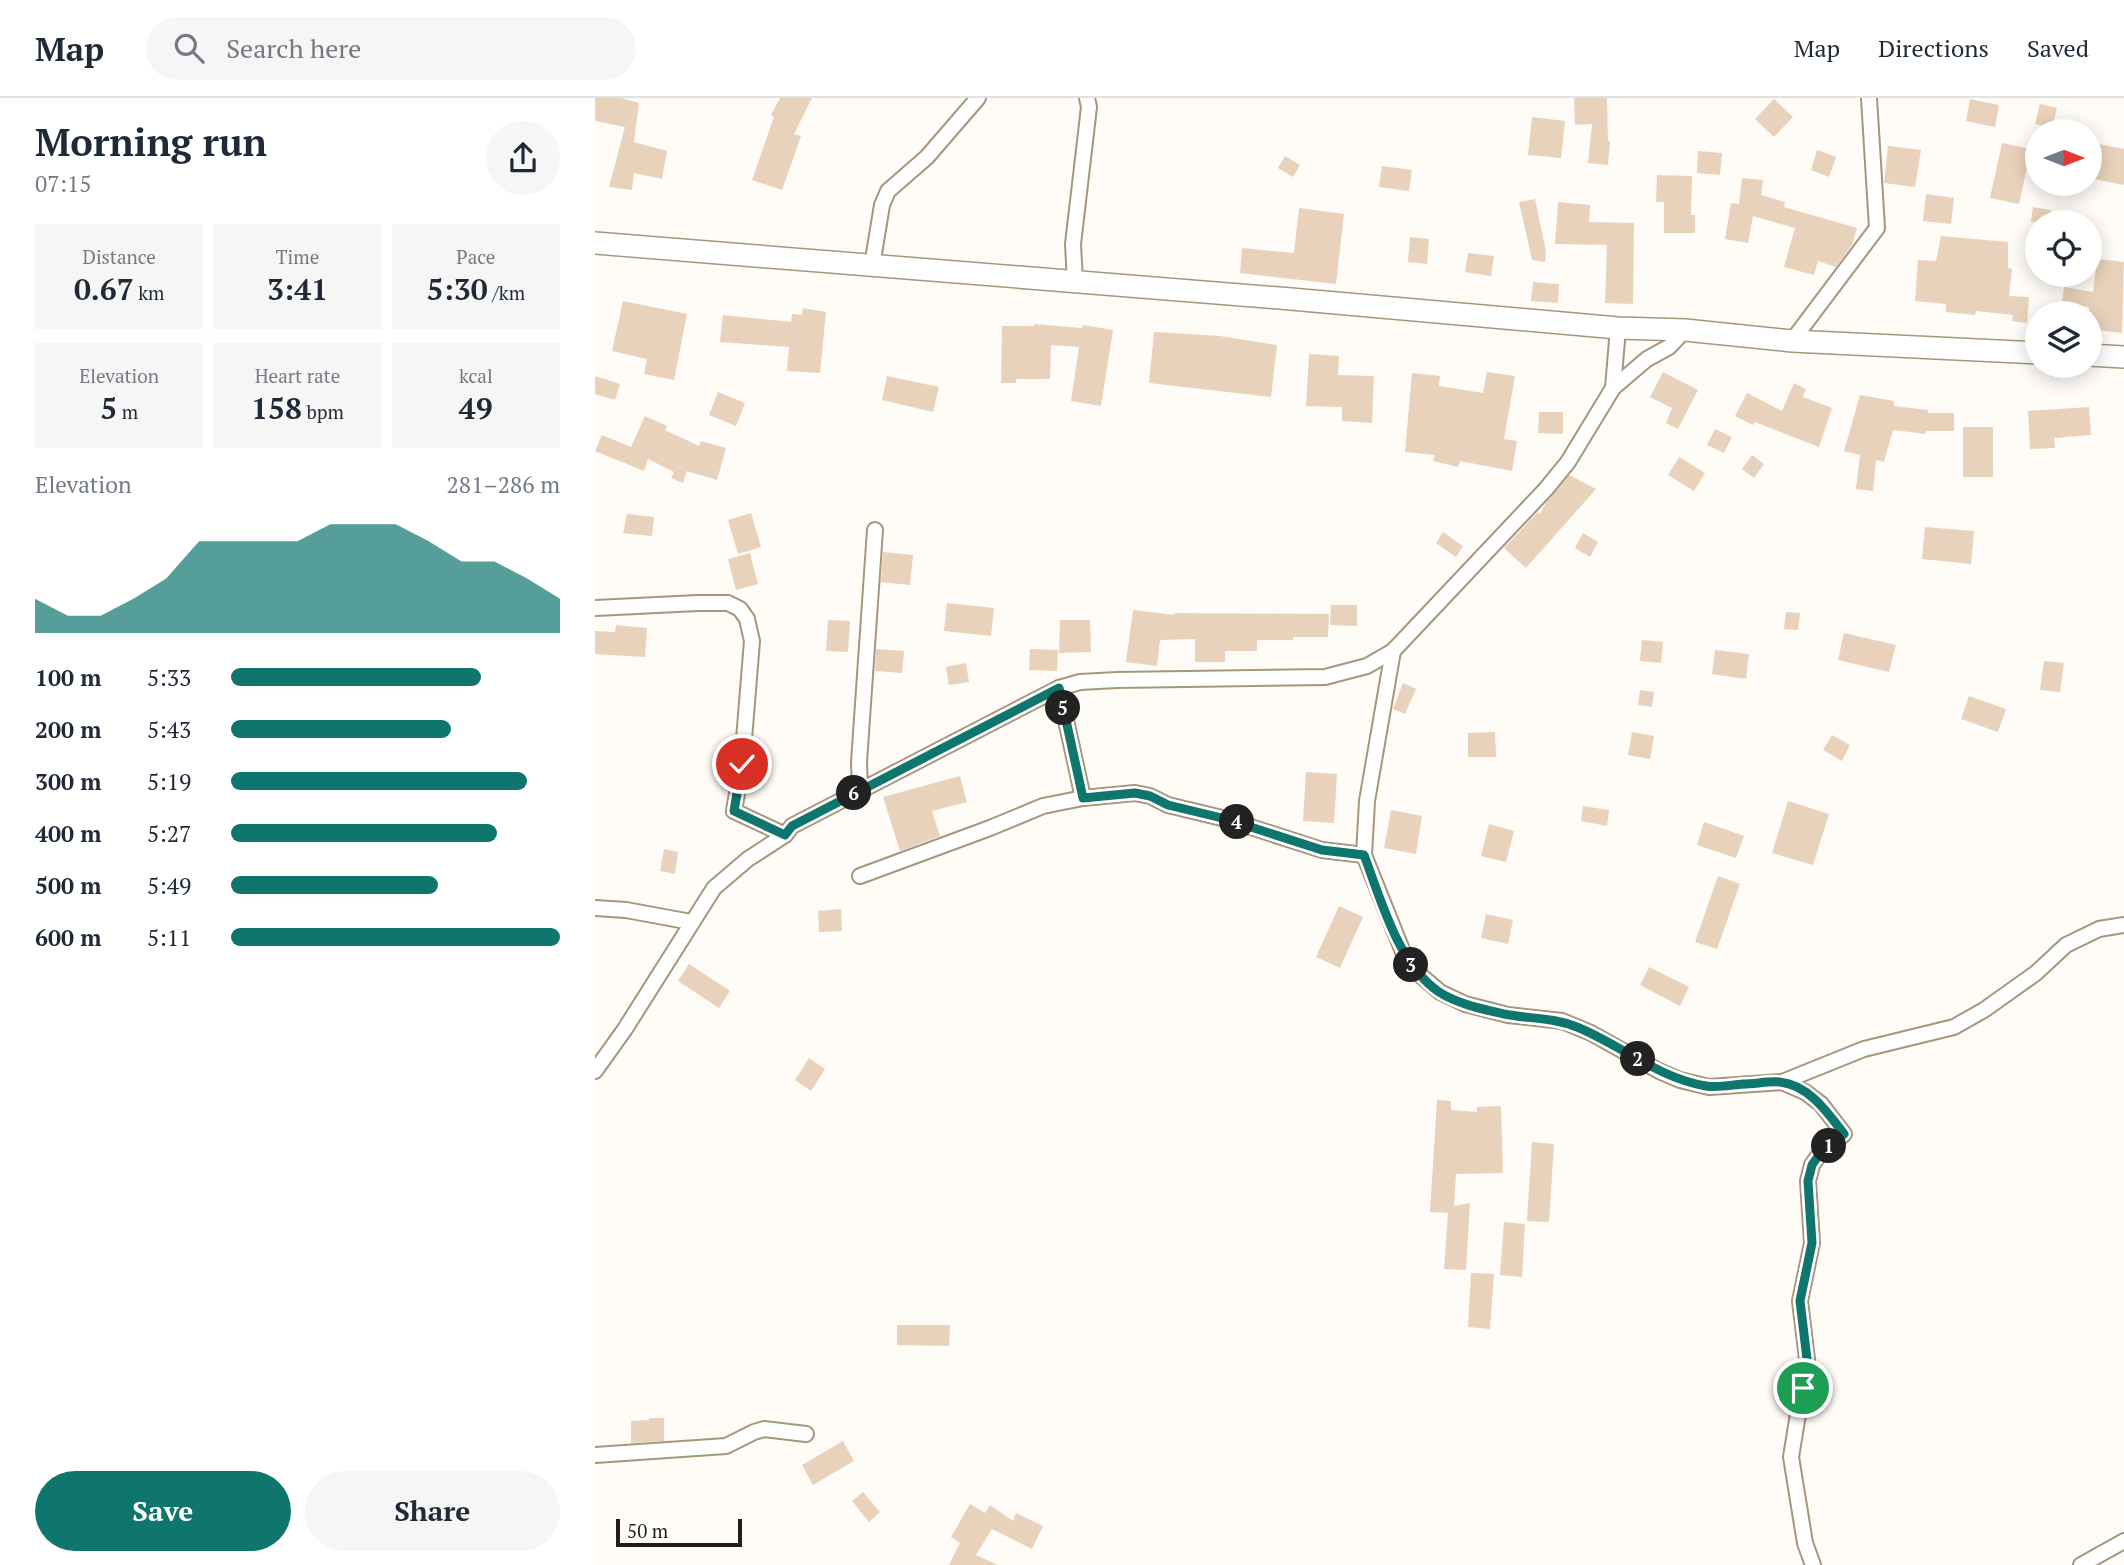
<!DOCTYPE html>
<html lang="en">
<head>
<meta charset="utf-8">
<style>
	:root { --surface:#fff; --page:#f6f6f7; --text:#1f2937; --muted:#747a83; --line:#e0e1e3; --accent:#0f766e }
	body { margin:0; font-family:"PT Serif",serif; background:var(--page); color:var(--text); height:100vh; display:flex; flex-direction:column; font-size:26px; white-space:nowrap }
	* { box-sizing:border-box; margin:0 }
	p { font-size:23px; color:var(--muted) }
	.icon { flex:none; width:38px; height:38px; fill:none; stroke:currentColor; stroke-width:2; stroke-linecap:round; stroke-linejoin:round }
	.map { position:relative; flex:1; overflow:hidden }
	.details { display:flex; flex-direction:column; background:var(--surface); width:595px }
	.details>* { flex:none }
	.needle { width:46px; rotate:90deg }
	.tools { position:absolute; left:1430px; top:21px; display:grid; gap:14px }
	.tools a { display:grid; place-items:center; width:77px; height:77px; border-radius:50%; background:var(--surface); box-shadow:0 4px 18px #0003; font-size:35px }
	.scale { position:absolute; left:21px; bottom:18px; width:126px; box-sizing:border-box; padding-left:7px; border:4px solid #241d14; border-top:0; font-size:19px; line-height:24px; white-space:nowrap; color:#241d14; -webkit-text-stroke:5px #fff; paint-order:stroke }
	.pin { position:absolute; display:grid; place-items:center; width:60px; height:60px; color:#fff; margin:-30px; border:4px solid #fff; border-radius:50%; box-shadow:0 2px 7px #0007 }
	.km { position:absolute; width:35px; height:35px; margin:-18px; border-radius:50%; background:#222; color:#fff; font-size:19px; line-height:35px; text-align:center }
	.round { display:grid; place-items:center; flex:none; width:74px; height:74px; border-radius:37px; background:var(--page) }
	.summary { display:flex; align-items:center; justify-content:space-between; height:119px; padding:0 35px }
	h1 { font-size:38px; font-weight:700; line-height:52px }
	.figures { display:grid; grid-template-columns:repeat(3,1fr); gap:10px; height:119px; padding:7px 35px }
	.figures div { display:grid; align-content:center; border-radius:0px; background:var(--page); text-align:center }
	.figures b { font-size:30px; font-weight:700 }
	.figures small { font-size:19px; font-weight:400 }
	.figures p { font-size:19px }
	.chart { height:196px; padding:14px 35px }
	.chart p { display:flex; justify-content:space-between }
	.chart svg { width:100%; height:126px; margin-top:7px; fill:var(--accent); opacity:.7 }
	.cta { display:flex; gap:14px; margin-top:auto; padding:14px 35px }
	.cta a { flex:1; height:80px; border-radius:42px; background:var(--accent); color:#fff; font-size:28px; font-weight:700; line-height:80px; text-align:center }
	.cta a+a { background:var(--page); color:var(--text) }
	ul { padding:0 35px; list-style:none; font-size:23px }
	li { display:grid; grid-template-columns:112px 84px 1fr; align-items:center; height:52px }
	li i { height:18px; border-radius:9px; background:var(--accent) }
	header { display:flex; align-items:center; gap:42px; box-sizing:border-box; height:98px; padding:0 35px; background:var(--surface); border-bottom:2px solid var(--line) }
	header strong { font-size:33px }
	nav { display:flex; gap:38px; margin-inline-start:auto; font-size:24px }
	.search { width:490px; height:63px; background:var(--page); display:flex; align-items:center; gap:18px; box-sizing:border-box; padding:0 24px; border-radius:38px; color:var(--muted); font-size:26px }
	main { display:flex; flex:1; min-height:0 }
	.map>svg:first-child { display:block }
	.building { fill:#e9d2bb }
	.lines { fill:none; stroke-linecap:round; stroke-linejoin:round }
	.street-casing { stroke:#a6967d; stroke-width:18 }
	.secondary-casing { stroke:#a6967d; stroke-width:24 }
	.street { stroke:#fff; stroke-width:14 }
	.secondary { stroke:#fff; stroke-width:21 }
	.route-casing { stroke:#fff; stroke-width:14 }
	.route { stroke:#0f766e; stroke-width:9 }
</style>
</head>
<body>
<header>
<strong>Map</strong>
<div class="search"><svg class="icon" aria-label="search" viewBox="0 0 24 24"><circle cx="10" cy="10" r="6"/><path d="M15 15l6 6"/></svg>Search here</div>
<nav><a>Map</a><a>Directions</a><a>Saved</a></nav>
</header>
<main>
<section class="details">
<div class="summary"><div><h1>Morning run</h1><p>07:15</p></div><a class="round"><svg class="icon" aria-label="share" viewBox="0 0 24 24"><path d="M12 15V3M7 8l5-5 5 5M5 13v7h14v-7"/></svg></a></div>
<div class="figures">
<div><p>Distance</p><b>0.67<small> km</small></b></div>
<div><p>Time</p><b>3:41</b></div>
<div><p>Pace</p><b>5:30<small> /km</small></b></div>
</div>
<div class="figures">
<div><p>Elevation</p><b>5<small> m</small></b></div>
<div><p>Heart rate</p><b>158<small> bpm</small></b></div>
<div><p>kcal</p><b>49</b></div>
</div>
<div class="chart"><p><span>Elevation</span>281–286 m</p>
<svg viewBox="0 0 160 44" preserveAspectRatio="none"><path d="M0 44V32L10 38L20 38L30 32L40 25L50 12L60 12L70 12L80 12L90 6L100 6L110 6L120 12L130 19L140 19L150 25L160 32V44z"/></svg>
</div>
<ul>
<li><b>100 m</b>5:33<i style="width:76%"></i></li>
<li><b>200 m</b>5:43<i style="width:67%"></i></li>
<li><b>300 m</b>5:19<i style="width:90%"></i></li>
<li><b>400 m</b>5:27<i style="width:81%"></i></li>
<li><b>500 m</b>5:49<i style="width:63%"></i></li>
<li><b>600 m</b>5:11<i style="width:100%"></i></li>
</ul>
<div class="cta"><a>Save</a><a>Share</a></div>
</section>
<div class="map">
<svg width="1529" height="1467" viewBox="0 0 1529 1467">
	<rect width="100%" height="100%" fill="#fffbf6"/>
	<g class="building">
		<path d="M0,0H26L44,5L39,44L72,53L67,81L39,75L37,92L14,89L30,29L0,23Z"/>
		<path d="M185,0H217L199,36L206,38L187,92L157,82L179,19L176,17Z"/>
		<path d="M979,0H1012L1013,43H1015L1013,67L993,65L997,26L980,27Z"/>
		<path d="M1179,1L1198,19L1179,39L1160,21Z"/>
		<path d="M1375,1L1404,7L1400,29L1371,23Z"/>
		<path d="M1445,6L1462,10L1457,30L1440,26Z"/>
		<path d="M937,19L970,23L966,60L933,57Z"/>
		<path d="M1494,44L1529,51V87L1494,80Z"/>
		<path d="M1407,45L1436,51L1424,106L1395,100Z"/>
		<path d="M1293,48L1326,52L1320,89L1289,85Z"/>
		<path d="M1222,52L1241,59L1234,79L1216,72Z"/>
		<path d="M1103,53L1127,55L1125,77L1102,75Z"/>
		<path d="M690,58L705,67L698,79L683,70Z"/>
		<path d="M787,68L817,72L814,93L784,89Z"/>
		<path d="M1062,77L1097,78L1096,117H1100V135H1069V104H1061Z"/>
		<path d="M1147,80L1168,82L1166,97L1190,104L1189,109L1262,130L1257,147L1241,169L1223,163L1219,177L1189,169L1200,130L1158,118L1153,145L1130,141L1136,105L1144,106Z"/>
		<path d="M1331,96L1359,100L1356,126L1328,123Z"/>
		<path d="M940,101L951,154L950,164L937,162L924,104Z"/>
		<path d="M963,104L995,107L994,124L1039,125L1038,206L1010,205L1012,147L960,146Z"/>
		<path d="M1438,109L1456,112L1454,124H1436Z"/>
		<path d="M704,110L749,116L741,186L645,175L647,150L699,155Z"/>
		<path d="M1346,138L1413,144V170L1417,171L1414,198L1434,199L1432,225L1417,223L1418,217L1381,213L1380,217L1351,214V206L1320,203L1323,162L1341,163Z"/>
		<path d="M815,139L834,141L832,166L813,164Z"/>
		<path d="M873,155L899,158L896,178L870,174Z"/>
		<path d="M1502,161L1529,164L1527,235L1494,231V209L1467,204L1469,189L1498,194Z"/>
		<path d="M938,184L964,186L963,205L936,203Z"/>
		<path d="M28,203L92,216L79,282L49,276L52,261L17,253Z"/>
		<path d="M208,210L231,214L225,275L192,273L194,249L125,244L128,217L196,224L197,216L207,217Z"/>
		<path d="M439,226L487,230L488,227L518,232L506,308L476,303L484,249L456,247L455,281H421V285H406L407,228H439Z"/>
		<path d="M559,234L625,238L682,247L676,299L554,285Z"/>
		<path d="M714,256L744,258L743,277L779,278L777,325L747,323V309L711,308Z"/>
		<path d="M892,274L920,278L909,341L922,343L917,373L865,363L863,369L838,363L840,357L810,354L817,275L845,278L844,288L888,295Z"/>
		<path d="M1068,274L1103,292L1083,331L1071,325L1077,310L1055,299Z"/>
		<path d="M0,278L25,286L20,302L0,296Z"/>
		<path d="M292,278L344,289L338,314L287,302Z"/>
		<path d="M1199,285L1211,291L1208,299L1237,310L1224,349L1160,324L1158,327L1140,318L1152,295L1187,313Z"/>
		<path d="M123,294L150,305L141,328L114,317Z"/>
		<path d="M1265,297L1299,303V308L1333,312V315H1359V333H1331L1330,336L1298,332L1289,364L1281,362L1278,393L1261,391L1265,357L1249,353Z"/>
		<path d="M1494,309L1496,337L1459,340L1460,350L1435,351L1433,313Z"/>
		<path d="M944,314H968V336L943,335Z"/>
		<path d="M50,318L72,328L70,332L104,348L106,343L131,350L122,382L92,373L88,385L76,380L79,374L53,361L49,373L0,353L7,337L36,349Z"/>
		<rect x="1368" y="329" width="30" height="50"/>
		<path d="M1120,331L1137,339L1129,355L1112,347Z"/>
		<path d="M1157,357L1169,366L1159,380L1147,371Z"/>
		<path d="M1084,359L1110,375L1099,393L1073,377Z"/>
		<path d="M974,377L1001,391L931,470L909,450L943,414L945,416L951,405Z"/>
		<path d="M156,415L166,449L143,456L133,422Z"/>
		<path d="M32,416L59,419L57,438L28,435Z"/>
		<path d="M1330,429L1379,433L1376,466L1327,461Z"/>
		<path d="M848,434L868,448L861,459L841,445Z"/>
		<path d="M988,435L1003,444L995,459L980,450Z"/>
		<path d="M288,454L318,457L315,487L286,484Z"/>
		<path d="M155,455L163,486L141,492L133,461Z"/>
		<path d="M352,505L399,510L396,538L349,533Z"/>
		<path d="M736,507H762V528L735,527Z"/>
		<path d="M538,512L580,517L579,515L734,516L733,539H698V542H662V553H630V564H600V541L565,542L562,568L531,564Z"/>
		<path d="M1191,514L1205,515L1203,532L1189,531Z"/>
		<path d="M233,522L255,523L253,554L231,553Z"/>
		<path d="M465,522H495L496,554L464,555Z"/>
		<path d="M21,527L52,530L50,559L0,556V533L20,534Z"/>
		<path d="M1249,535L1301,547L1294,574L1243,562Z"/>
		<path d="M1047,542L1068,544L1066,565L1045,563Z"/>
		<path d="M281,551L309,553L307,575L280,573Z"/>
		<path d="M435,551L463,552L462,573L434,572Z"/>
		<path d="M1120,552L1154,556L1151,581L1117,576Z"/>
		<path d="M1449,563L1469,565L1465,594L1445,592Z"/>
		<path d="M371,565L374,584L354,587L351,569Z"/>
		<path d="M808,585L821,591L810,616L798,611Z"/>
		<path d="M1045,592L1059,594L1057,609L1043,607Z"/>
		<path d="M1374,598L1411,611L1403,634L1366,621Z"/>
		<path d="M900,634L901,659H873V635Z"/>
		<path d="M1037,634L1059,638L1055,661L1033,657Z"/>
		<path d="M1237,637L1255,647L1247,663L1228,652Z"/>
		<path d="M711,674L742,676L739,725L708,723Z"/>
		<path d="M365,678L372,704L337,713L345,738L305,753L288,699Z"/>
		<path d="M1193,703L1234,716L1218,767L1177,755Z"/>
		<path d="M988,708L1014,712L1012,728L986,723Z"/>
		<path d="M796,712L827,718L821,756L789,750Z"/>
		<path d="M1109,724L1149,738L1141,760L1102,747Z"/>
		<path d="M894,726L919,733L911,764L886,758Z"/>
		<path d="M69,751L83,754L80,776L65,773Z"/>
		<path d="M1123,778L1145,786L1122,851L1100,844Z"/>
		<path d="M744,808L768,819L745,870L721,859Z"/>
		<path d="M246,811L247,833L224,834L223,813Z"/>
		<path d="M891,816L918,822L913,846L886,840Z"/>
		<path d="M94,866L135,893L124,910L83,883Z"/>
		<path d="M1054,869L1094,889L1085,908L1045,887Z"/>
		<path d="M214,960L230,971L216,993L200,982Z"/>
		<path d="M842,1002L856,1003V1012L882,1014V1009L906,1008L908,1075L861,1076L859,1108L875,1105L871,1172L849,1171L853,1115L835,1114Z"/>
		<path d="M937,1044L959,1046L954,1124L932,1123Z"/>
		<path d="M909,1124L930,1126L927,1179L905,1177Z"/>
		<path d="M876,1175L899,1176L895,1231L873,1229Z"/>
		<path d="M302,1227H355L354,1248L302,1247Z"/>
		<path d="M54,1320H69V1343L36,1345V1323L54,1322Z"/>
		<path d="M248,1343L259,1363L218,1387L207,1367Z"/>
		<path d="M268,1394L285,1414L274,1424L257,1403Z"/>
		<path d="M375,1406L390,1415L395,1407L418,1423L421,1415L448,1428L437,1451L397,1431L381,1457L403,1467H354L365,1445L356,1439Z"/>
	</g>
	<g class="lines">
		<defs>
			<g id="street">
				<path d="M277,168L287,107L293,93L332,59L383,0"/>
				<path d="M480,183L478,146L494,9L492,0"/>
				<path d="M1197,243L1282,130L1274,0"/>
				<path d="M1018,290L1023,230"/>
				<path d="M0,510L103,505H133L145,511L152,521L157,543L147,666L139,713L190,737"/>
				<path d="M798,553L772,703L769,757L810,859L824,876L845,894L870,906L913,917L967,923L996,935L1064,973L1085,982L1114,989L1187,984L1210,994L1226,1006L1249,1036L1224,1057L1217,1067L1213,1083L1217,1145L1205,1203L1212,1261L1196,1359L1210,1445L1218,1467"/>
				<path d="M464,590L488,700"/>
				<path d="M265,692L264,664L280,432"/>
				<path d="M265,778L395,730L448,708L488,700L540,695L555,698L573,707L631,721L727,752L769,757"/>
				<path d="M0,810L31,812L96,824"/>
				<path d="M0,973L30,931L119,790L153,761L190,737L197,728L464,590L485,584L522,582L730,579L772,568L798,553L951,391L973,364L1018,290L1052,261L1074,249L1090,232"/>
				<path d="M1187,984L1269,951L1359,929L1389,912L1441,875L1471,847L1504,831L1529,827"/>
				<path d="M0,1357L131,1348L159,1334L169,1331L211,1336"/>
				<path d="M1486,1467L1529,1443"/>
			</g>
			<g id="secondary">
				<path d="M0,145L696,201L1023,230L1090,232L1197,243L1442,255"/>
				<path d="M1494,257L1529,259"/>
			</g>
		</defs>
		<use href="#street" class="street-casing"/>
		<use href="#secondary" class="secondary-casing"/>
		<use href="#street" class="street"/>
		<use href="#secondary" class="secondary"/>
	</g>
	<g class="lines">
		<defs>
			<path id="route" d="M147,666L139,713L190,737L197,728L464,590L488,700L540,695L555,698L573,707L631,721L727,752L769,757C786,802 803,866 844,894C863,906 887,911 909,916C934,921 957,919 982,929C1026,947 1063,980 1111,988C1122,990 1136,987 1148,986C1160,986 1173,983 1185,984C1214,987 1233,1015 1249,1036L1224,1057L1217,1067L1213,1083L1217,1145L1205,1203L1212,1261L1208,1290"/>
		</defs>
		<use href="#route" class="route-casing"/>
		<use href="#route" class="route"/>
	</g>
</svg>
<div class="tools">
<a><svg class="needle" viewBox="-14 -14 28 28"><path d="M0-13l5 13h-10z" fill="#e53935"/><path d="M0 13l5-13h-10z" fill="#747a83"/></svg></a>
<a><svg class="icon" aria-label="locate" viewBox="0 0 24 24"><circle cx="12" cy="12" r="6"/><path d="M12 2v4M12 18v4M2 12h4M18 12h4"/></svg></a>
<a><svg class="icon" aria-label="layers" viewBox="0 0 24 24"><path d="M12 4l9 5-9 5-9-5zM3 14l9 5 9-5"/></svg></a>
</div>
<div class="scale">50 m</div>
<div class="pin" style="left:1208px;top:1290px;background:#1e9e55"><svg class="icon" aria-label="arrive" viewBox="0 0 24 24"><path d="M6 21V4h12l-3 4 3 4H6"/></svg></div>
<div class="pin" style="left:147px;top:666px;background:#d93025"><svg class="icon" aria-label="check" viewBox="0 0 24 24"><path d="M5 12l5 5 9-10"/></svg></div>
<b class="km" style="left:1234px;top:1048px">1</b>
<b class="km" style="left:1043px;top:961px">2</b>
<b class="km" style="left:816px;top:867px">3</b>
<b class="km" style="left:642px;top:724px">4</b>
<b class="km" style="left:468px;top:610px">5</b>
<b class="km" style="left:259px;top:695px">6</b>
</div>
</main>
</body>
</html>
